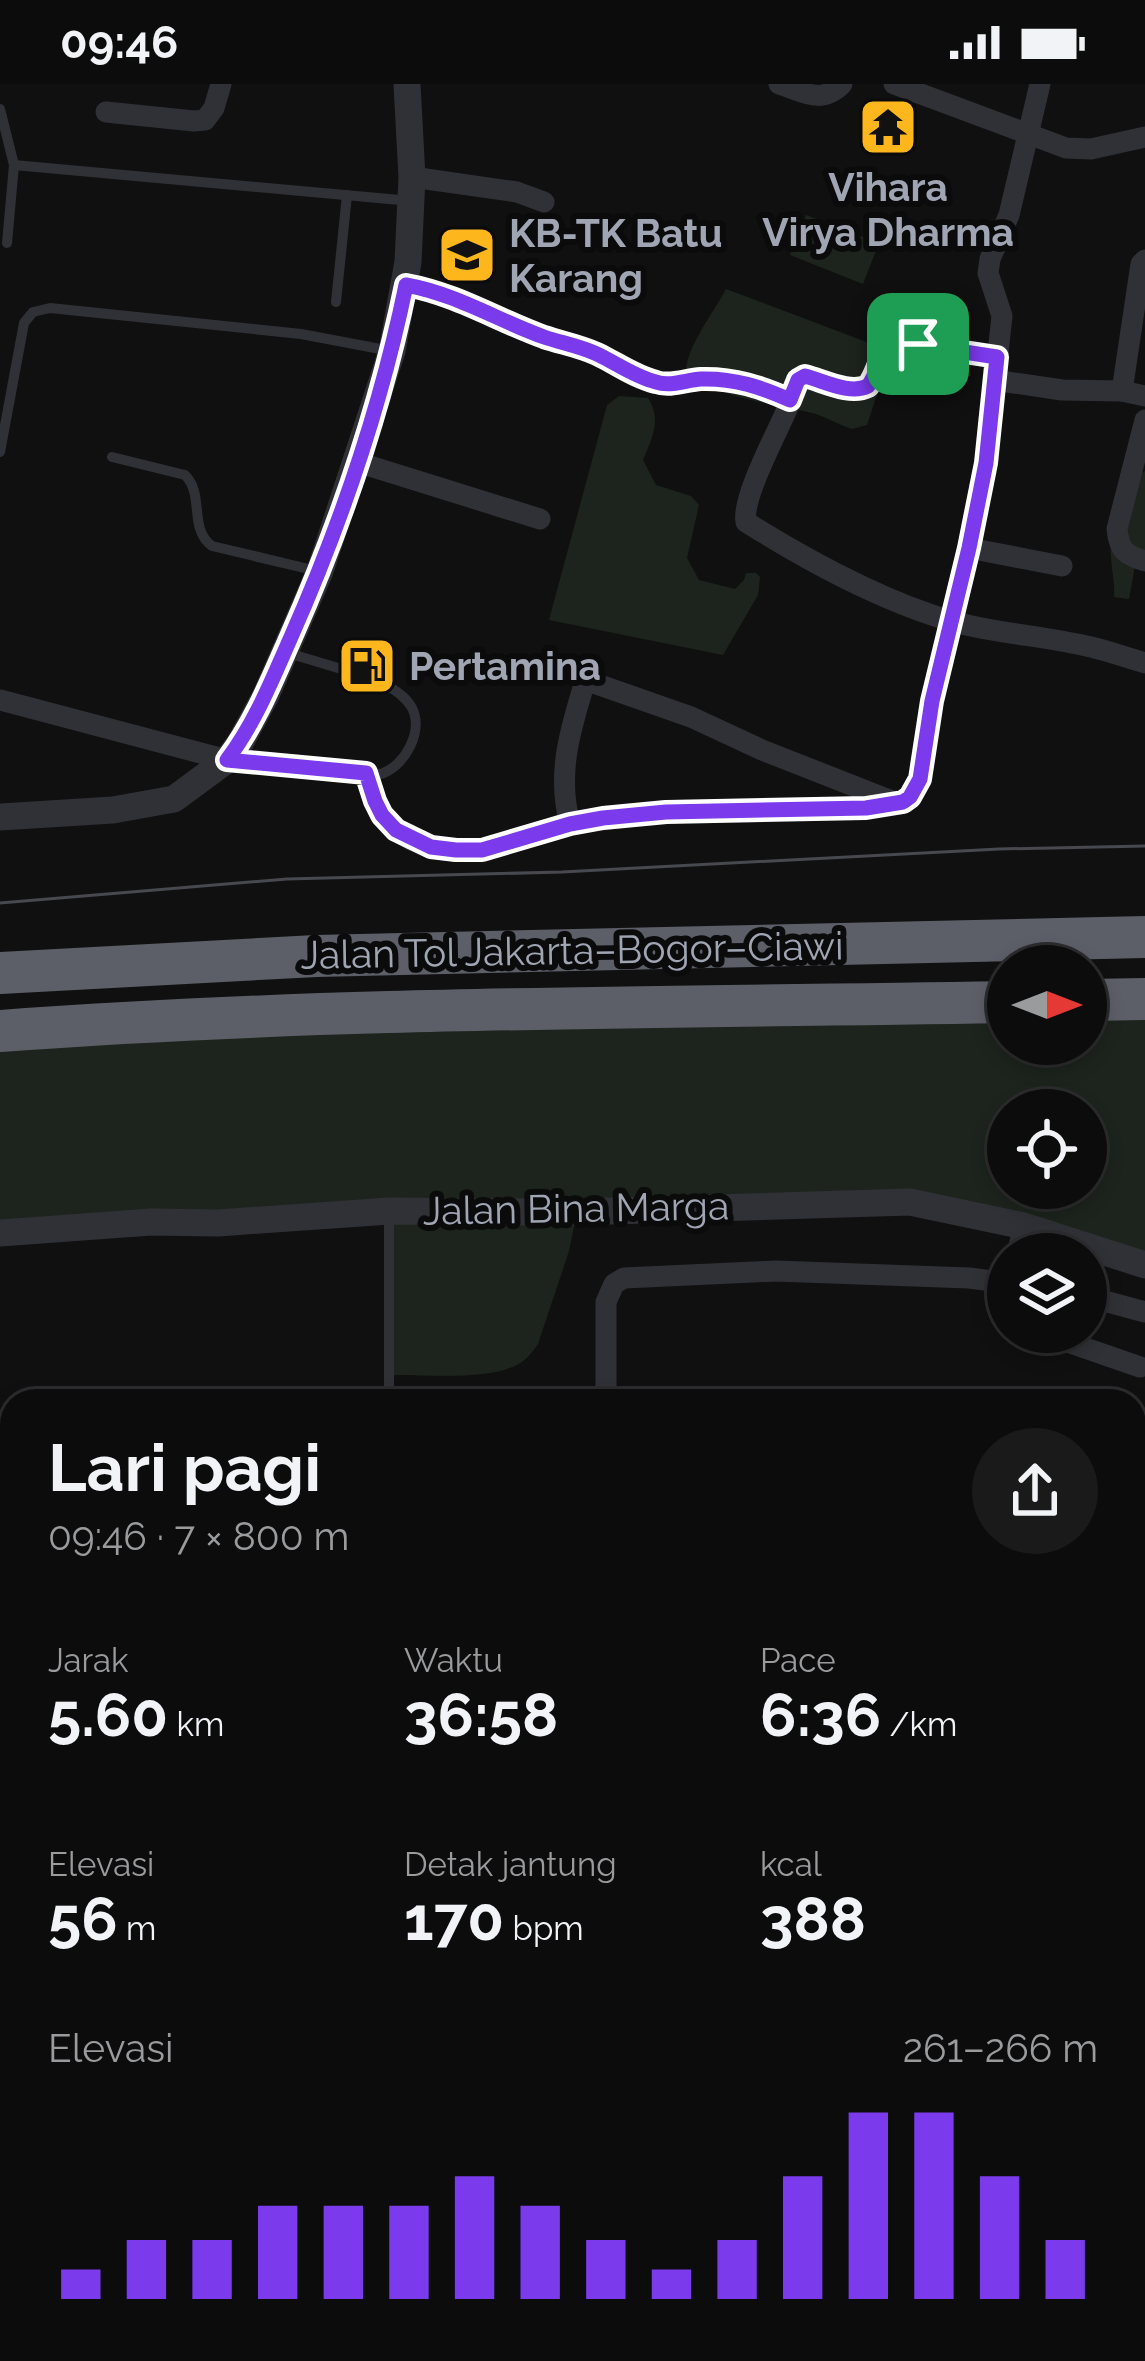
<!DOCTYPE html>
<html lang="id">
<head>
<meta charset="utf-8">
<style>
	:root { --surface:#0c0c0d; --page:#1a1a1b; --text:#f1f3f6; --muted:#9a9b9d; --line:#2c2c2e; --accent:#7c3aed }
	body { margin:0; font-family:Raleway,sans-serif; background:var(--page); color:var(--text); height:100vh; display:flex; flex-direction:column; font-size:45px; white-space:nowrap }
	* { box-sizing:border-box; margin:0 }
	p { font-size:39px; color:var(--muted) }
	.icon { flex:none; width:66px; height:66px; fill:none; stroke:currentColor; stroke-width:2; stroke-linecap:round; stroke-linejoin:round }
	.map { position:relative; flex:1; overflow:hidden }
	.sheet { position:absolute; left:0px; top:1305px; width:1146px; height:972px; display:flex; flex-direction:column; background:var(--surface); border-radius:36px 36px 0 0; box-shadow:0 6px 18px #0003,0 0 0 3px var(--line) }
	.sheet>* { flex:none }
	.needle { width:78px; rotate:90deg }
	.fabs { position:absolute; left:987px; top:861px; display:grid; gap:24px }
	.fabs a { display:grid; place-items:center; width:120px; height:120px; border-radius:50%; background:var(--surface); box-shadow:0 6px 18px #0003,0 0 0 3px var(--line); font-size:60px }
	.pin { position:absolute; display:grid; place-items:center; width:102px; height:102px; color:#fff; margin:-51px; border-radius:24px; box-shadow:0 6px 18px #0006 }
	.round { display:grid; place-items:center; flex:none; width:126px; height:126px; border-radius:63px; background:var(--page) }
	.headline { display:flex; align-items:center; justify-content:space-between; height:204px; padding:0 48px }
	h1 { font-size:66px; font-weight:700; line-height:90px }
	.figures { display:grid; grid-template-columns:repeat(3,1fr); gap:18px; height:204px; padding:12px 48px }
	.figures div { display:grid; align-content:center }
	.figures b { font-size:60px; font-weight:700 }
	.figures small { font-size:33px; font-weight:400 }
	.figures p { font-size:33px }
	.chart { height:336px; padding:24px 48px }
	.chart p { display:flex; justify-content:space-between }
	.chart svg { width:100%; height:216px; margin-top:12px; stroke:var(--accent); stroke-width:6 }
	.status { display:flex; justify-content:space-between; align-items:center; height:84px; padding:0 60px; background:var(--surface); direction:ltr }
	.status svg { height:33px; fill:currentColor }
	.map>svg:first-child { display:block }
	.green { fill:#1c241d; fill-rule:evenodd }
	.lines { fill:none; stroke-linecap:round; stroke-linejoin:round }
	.service { stroke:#303136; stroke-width:10 }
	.minor { stroke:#303136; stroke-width:21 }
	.tertiary { stroke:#303136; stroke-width:27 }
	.motorway { stroke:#5c5f68; stroke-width:42 }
	.tram { stroke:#47494f; stroke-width:3 }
	.route-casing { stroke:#fff; stroke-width:24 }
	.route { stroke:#7c3aed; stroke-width:15 }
	.labels { text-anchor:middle; stroke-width:12; stroke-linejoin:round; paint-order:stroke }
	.poi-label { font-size:39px; font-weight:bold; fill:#a0a5b3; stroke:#0b0b0c; text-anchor:start }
	.street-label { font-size:39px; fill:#a0a5b3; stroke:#0b0b0c }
</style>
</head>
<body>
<div class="status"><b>09:46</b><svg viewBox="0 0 49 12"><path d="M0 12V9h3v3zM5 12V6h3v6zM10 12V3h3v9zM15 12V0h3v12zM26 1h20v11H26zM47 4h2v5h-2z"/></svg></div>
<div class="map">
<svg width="1145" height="2277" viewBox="0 0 1145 2277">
	<rect width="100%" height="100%" fill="#101011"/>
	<g class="green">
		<path d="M806,131L879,159L863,200L790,171Z"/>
		<path d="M726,205L864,257L890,270L867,341L852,345C839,341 828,334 816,330C771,318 723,317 686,287C687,262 714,228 726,205Z"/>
		<path d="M619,312L648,314C662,336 652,354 643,376L656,401L691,412L699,421L687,474L699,496L735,505L744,496L746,489H756L760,493L758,511L723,571L549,536L607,321Z"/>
		<path d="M1145,387V482H1135L1129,515L1114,513C1115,499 1112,488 1111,474C1108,449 1123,399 1145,387Z"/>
		<path d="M1145,915V1182L910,1118L577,1128L569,1167L538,1260C532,1268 527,1276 517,1281C484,1297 426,1290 389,1291V1127L0,1149V947L1008,918V960H1086V916ZM1008,1026H1086V1104H1008Z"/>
		<path d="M1134,1950H1145V2230L1134,2227Z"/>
	</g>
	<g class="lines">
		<g class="service">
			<path d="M0,25L14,81L7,159"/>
			<path d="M14,81L411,117"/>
			<path d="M336,218L347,111"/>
			<path d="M0,368L24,239L33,228L50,224L301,250L391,267"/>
			<path d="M112,373L185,391C205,411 188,444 212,462L317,487"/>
			<path d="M288,569L348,587"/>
			<path d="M233,677L381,690C405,682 424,647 412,624C405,611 392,605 381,597"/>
			<path d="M389,1317V1130"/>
		</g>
		<g class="minor">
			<path d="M779,0C804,8 821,21 842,0"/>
			<path d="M894,0L1066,64L1091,65L1145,53"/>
			<path d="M106,28L194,37L205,36L214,24L221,0"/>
			<path d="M412,93L517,108L544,118"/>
			<path d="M406,201C456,210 498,236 544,253C562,259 580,262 597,270C617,279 636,292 656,298C671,303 686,296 701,295C734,294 761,303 791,316C780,344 741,413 746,438C810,478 881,517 954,538C1000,550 1046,552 1091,563C1109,567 1127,574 1145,579"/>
			<path d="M994,296L1062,306L1122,307L1145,312"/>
			<path d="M1122,307L1141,180L1145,176"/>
			<path d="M791,316L798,296L805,292C824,297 849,311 868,302C880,286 879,267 899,258L997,273"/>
			<path d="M1145,336L1117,445C1119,466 1125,471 1145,477"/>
			<path d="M357,378L540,435"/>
			<path d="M969,464L1062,482"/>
			<path d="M0,616L227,676"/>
			<path d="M366,689L382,731L396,746L411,756L431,763L456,766H482L570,740L603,734L666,728L866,724L903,718L910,713L920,696L932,617L969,464L986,379L1002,232L988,189L990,175L1009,131L1040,0"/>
			<path d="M570,740C557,692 569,650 583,604L586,599L591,598L691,633L762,666L897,719"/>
			<path d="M1017,1170L1024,1142"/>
			<path d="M1086,1212L1145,1228"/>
			<path d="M1055,1248L1062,1256L1140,1283"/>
			<path d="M606,1317V1218L614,1200L624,1194L776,1187L969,1194L1008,1199"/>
			<path d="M0,1444L4,1428"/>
			<path d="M1134,1471L1145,1475"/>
			<path d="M0,1588L12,1590"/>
			<path d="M1134,1946H1145"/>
			<path d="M0,2174L12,2179"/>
			<path d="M0,2258L12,2259"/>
			<path d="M772,2265L788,2277"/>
			<path d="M918,2265L941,2277"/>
			<path d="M33,2277L34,2265"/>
			<path d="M183,2277L187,2265"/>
			<path d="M330,2277L338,2265"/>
			<path d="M730,2277L741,2265"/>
			<path d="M1004,2277L1013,2265"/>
		</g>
		<g class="tertiary">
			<path d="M0,733L113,726L174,715L227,676L240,659L266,611L320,487L392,267L408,178L412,93L407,0"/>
			<path d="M0,1149L151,1138L218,1139L389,1127L577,1128L910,1118L1024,1142L1145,1181"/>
		</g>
		<g class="motorway">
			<path d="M0,889L316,872L1145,853"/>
			<path d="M1086,916L1145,915"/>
			<path d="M0,947C335,922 672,924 1008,918"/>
		</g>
		<path class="tram" d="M0,819L287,795L562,788L999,765L1145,762"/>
	</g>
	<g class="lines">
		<defs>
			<path id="route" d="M406,201C456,210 497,236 544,253C562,259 580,262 597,270C616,279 635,293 656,298C670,303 686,296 701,295C734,294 761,303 790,316L798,296L805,292C824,297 850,311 868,302C880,286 878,267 899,258L997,273L986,379L969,464L932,617L920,695L910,713L903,718L866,724L666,728L603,734L570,740L482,766H456L431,763L396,746L382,731L375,717L366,689L227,676C255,639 272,596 291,553C341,440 381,322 406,201Z"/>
		</defs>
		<use href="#route" class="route-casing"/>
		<use href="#route" class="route"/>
	</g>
	<defs>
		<symbol id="temple-square" viewBox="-11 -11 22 22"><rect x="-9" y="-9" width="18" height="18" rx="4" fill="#fdb61c" stroke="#0b0b0c"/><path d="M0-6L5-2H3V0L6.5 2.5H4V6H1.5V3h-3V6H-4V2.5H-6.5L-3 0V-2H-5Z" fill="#111"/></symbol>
		<symbol id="school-square" viewBox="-11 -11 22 22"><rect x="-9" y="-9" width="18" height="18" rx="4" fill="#fdb61c" stroke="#0b0b0c"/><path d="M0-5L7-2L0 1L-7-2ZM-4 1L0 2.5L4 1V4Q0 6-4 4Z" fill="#111"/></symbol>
		<symbol id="fuel-square" viewBox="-11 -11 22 22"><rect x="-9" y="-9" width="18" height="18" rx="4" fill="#fdb61c" stroke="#0b0b0c"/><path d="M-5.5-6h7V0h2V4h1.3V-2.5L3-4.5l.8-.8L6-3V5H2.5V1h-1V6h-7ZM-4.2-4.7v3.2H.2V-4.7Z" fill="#111"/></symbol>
	</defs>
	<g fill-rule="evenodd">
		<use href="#temple-square" x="855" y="10" width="66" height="66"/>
		<use href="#school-square" x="434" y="138" width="66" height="66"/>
		<use href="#fuel-square" x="334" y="549" width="66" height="66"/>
	</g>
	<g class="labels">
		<g class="poi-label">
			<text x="888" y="117" text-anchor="middle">Vihara<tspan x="888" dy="45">Virya Dharma</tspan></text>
			<text x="509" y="163">KB-TK Batu<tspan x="509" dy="45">Karang</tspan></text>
			<text x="409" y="596">Pertamina</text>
		</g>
		<g class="street-label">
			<text transform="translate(572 866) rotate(-1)" y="14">Jalan Tol Jakarta–Bogor–Ciawi</text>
			<text transform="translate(576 1124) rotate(-1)" y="14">Jalan Bina Marga</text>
		</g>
	</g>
</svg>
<div class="fabs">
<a><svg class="needle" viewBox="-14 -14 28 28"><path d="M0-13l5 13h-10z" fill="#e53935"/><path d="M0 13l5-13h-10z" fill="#9a9b9d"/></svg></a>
<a><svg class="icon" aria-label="locate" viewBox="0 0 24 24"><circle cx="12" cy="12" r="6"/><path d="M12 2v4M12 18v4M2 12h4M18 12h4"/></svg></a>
<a><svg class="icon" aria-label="layers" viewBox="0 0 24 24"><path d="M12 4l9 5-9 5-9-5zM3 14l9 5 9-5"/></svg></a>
</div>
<div class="pin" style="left:918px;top:260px;background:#1e9e55"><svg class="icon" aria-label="arrive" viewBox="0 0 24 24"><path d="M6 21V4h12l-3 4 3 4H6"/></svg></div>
<section class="sheet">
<div class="headline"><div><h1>Lari pagi</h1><p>09:46 · 7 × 800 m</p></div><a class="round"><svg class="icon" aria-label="share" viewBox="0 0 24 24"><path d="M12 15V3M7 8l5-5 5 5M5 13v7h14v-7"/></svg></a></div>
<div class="figures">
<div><p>Jarak</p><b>5.60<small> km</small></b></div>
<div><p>Waktu</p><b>36:58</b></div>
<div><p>Pace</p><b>6:36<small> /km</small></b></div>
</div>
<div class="figures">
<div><p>Elevasi</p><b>56<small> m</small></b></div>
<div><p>Detak jantung</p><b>170<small> bpm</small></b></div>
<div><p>kcal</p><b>388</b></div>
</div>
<div class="chart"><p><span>Elevasi</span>261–266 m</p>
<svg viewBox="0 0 160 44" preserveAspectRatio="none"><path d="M5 44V38M15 44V32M25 44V32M35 44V25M45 44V25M55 44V25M65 44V19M75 44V25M85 44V32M95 44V38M105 44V32M115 44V19M125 44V6M135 44V6M145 44V19M155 44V32"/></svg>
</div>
</section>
</div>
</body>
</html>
